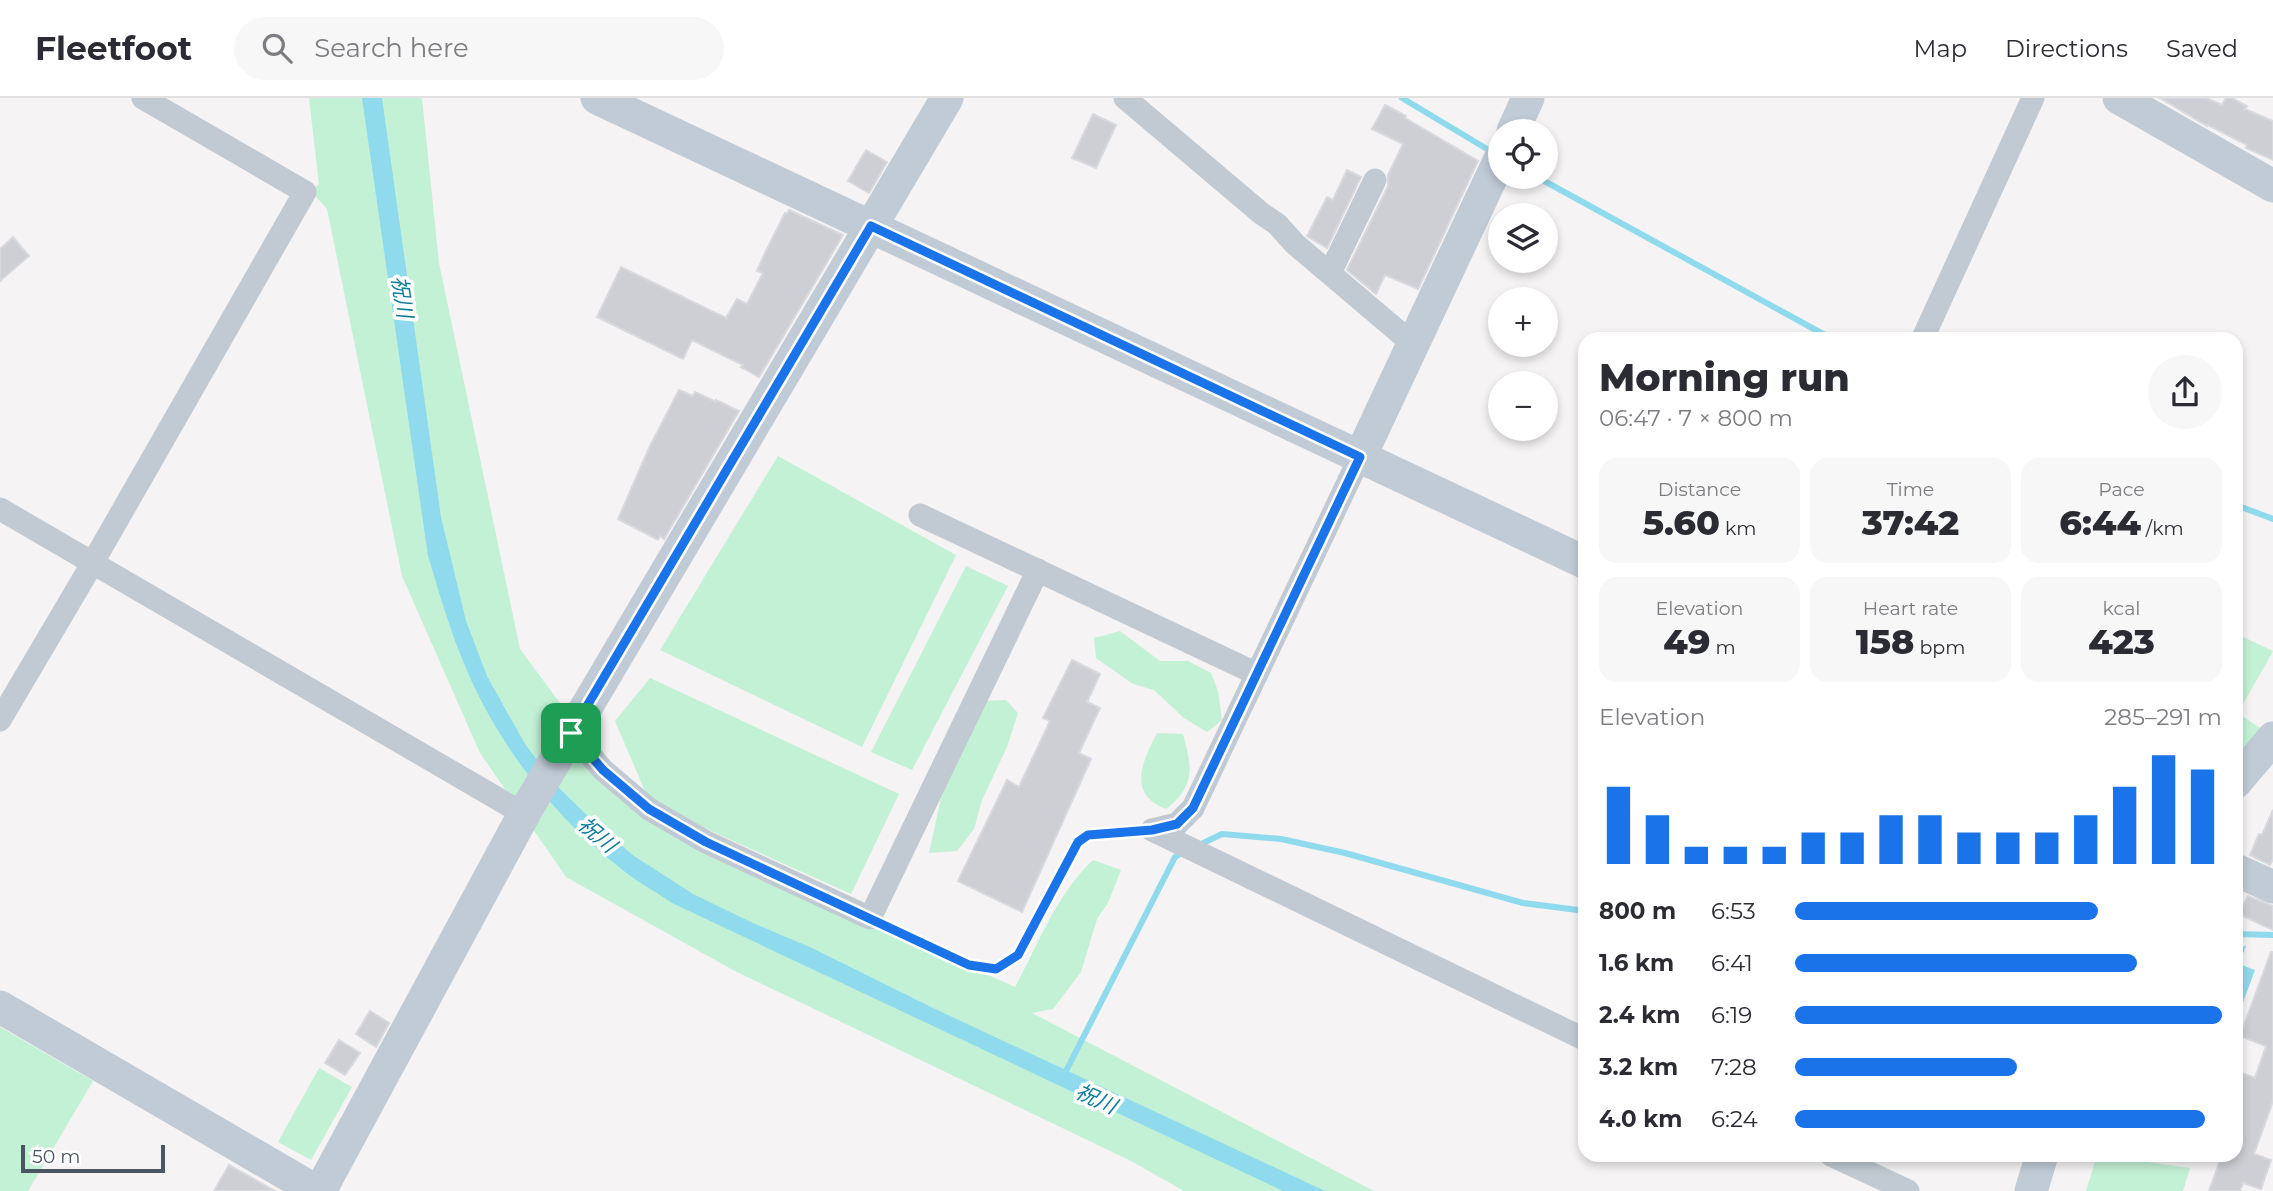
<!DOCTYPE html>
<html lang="en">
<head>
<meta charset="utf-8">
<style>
	:root { --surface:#fff; --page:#f7f7f7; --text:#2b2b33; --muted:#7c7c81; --line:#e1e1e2; --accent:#1a73e8 }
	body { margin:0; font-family:Montserrat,"Noto Sans JP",sans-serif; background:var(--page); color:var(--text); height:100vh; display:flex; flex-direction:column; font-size:26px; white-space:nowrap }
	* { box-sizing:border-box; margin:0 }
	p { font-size:23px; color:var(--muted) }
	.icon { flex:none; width:38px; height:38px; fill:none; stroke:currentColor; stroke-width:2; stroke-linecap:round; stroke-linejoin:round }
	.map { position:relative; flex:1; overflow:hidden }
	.panel { position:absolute; left:1578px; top:234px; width:665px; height:830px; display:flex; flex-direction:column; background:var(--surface); border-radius:21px; box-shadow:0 4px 10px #0003 }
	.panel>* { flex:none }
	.buttons { position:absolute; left:1488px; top:21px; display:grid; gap:14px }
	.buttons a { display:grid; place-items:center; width:70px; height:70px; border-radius:50%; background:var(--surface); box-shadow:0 4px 10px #0003; font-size:35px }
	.scale { position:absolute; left:21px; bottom:18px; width:144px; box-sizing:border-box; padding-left:7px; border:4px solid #4a5661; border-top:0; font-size:19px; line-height:24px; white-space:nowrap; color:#4a5661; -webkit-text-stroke:5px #fff; paint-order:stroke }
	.pin { position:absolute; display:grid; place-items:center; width:60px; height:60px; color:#fff; margin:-30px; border-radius:14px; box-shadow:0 4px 10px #0006 }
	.round { display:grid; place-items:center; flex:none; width:74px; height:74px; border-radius:37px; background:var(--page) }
	.headline { display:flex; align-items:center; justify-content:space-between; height:119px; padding:0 21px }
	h1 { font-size:38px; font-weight:800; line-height:52px }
	.metrics { display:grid; grid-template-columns:repeat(3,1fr); gap:10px; height:119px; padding:7px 21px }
	.metrics div { display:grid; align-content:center; border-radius:18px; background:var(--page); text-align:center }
	.metrics b { font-size:35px; font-weight:800 }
	.metrics small { font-size:19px; font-weight:400 }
	.metrics p { font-size:19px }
	.chart { height:196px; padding:14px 21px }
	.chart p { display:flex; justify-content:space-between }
	.chart svg { width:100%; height:126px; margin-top:7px; stroke:var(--accent); stroke-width:6 }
	ul { padding:0 21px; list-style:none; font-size:23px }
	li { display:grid; grid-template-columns:112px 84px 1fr; align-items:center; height:52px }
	li i { height:18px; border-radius:9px; background:var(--accent) }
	header { display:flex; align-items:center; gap:42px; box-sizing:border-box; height:98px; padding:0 35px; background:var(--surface); border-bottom:2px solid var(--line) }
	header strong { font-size:33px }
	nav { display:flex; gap:38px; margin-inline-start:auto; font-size:24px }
	.search { width:490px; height:63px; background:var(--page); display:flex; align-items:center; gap:18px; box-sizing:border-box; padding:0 24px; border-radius:38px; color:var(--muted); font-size:26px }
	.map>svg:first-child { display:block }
	.green { fill:#c3f1d5 }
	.water { fill:#90daee }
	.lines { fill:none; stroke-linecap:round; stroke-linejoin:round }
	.stream { stroke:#90daee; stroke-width:6 }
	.building { fill:#cdcfd5; stroke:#d7d9de; stroke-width:2 }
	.lane { stroke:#c1cad2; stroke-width:12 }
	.street { stroke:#c1cad2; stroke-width:23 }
	.secondary { stroke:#c1cbd6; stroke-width:33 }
	.route-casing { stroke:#fff; stroke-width:14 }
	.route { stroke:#1a73e8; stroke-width:9 }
	.labels { text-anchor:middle; stroke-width:7; stroke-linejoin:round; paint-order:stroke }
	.water-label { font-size:21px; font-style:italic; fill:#0c7c9b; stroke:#fff }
</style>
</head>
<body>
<header>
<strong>Fleetfoot</strong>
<div class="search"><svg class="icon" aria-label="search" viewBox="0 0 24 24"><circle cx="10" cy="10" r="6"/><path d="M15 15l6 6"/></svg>Search here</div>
<nav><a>Map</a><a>Directions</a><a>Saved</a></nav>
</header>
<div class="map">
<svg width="2273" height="1093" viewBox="0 0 2273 1093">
	<rect width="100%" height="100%" fill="#f5f3f3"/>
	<g class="green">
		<path d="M309,0H422L439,165L520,551L620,686L650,705L615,623L650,580L899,696L851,796L658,709L762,776L1015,889C1039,845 1056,797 1093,762L1121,772L1108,805L1097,821L1081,874L1053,911L1032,915L1374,1093H1184L1131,1063L733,872L566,779L480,655L402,478L327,111L310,92L319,87Z"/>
		<path d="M778,358L956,457L862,649L660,552Z"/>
		<path d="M966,468L1008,488L912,672L871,654Z"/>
		<path d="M1120,533L1160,563H1188L1211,575L1218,593L1222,622L1207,634L1184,620L1154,592L1133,586L1096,560L1094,540Z"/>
		<path d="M2237,536L2273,553L2238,615L2263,632L2237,664Z"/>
		<path d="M1006,602L1018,615L1007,649L982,702L974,731L957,753L929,755L942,695L983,603Z"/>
		<path d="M1157,635L1183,636C1192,669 1196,688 1166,711C1127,696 1142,664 1157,635Z"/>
		<path d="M0,929L93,983L28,1093H0Z"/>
		<path d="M319,970L352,989L311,1062L278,1044Z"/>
		<path d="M2097,1057L2190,1070L2183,1093H2086Z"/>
	</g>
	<g class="water">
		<path d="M362,0H382L441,419L466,523L487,578L525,646L556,687L596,726L634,758L693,796L753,825L812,850L933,910L1325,1093H1283L672,805C655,793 635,783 619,769C557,721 505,655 472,584C453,543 441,501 428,458Z"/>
		<path d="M2246,848L2239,866L2255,872L2237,921V849Z"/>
	</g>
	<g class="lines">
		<g class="stream">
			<path d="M1402,0L1492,54"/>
			<path d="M1537,79L1834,242"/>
			<path d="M2236,407L2273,421"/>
			<path d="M1197,748L1222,736L1281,741L1345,755L1523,805L1586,813"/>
			<path d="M2236,836L2273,837"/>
			<path d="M1064,977L1175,759L1184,754"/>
		</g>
	</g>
	<g class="building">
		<path d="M2160,0H2206L2222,7L2226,0H2232L2247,8L2245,11L2273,23V62L2246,50L2247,47L2208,27L2207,28Z"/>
		<path d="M1385,7L1406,18L1405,20L1478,63L1418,191L1385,177L1376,196L1347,172L1388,88V77L1403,46L1372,31Z"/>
		<path d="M1093,16L1116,27L1096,70L1072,60Z"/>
		<path d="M866,52L887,64L869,95L848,83Z"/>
		<path d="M1347,72L1361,79L1327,150L1307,138L1327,99L1333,102Z"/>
		<path d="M789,112L843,137L759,279L741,269L743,267L692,242L683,261L597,219L621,169L726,220L737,201L747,206L763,175L757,173L765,155L785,115L787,116Z"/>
		<path d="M13,139L29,158L0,183V151Z"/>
		<path d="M679,292L693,298L695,294L716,304V302L739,313L664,441L660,438L658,442L618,421L650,348Z"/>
		<path d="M1072,562L1100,576L1087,604L1100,610L1079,655L1091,661L1022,814L958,783L1007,682L1019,689L1050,623L1043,620Z"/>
		<path d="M2273,712V761L2270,767L2250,757L2259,736L2262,737Z"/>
		<path d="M2248,798L2273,808V832L2239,816Z"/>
		<path d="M2271,854H2273V1003L2254,1056L2271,1062L2261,1091L2243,1085L2240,1093H2209L2222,1057H2236V973L2255,980L2266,948L2240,938Z"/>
		<path d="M370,913L389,925L376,949L356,936Z"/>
		<path d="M339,942L360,955L345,977L325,965Z"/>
		<path d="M229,1067L275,1093H214Z"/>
	</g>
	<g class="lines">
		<path class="lane" d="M870,820L969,867L996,871L1018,857L1078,744L1088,737L1152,732"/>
		<g class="street">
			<path d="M1125,0L1262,116L1277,126L1295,146L1413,246"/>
			<path d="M1330,175L1375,82"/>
			<path d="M1922,242L2033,0"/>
			<path d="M0,411L524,716"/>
			<path d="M920,417L1257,576"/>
			<path d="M0,622L92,466L305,94L143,0"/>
			<path d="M571,635L603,672L649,711L706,744L870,820L1038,472"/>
			<path d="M1152,732L1586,942"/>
			<path d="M1152,732L1177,726L1193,710L1360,359"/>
			<path d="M1831,1057L1908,1093"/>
		</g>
		<g class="secondary">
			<path d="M597,0L1586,465"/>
			<path d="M2119,0L2273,88"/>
			<path d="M1513,33L1528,0"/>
			<path d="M1360,359L1500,61"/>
			<path d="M2236,684L2273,640"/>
			<path d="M2236,772L2273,789"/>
			<path d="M0,909L316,1093"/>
			<path d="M320,1093L524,716L571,635L947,0"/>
			<path d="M2031,1093L2042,1057"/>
		</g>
	</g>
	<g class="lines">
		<defs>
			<path id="route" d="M871,128L1360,359L1193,710L1177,726L1152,732L1088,737L1078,744L1018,857L996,871L969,867L706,744L649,711L603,672L571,635Z"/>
		</defs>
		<use href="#route" class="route-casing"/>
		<use href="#route" class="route"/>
	</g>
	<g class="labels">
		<g class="water-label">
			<text transform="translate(402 199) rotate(81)" y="7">祝川</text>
			<text transform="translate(597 737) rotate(40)" y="7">祝川</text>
			<text transform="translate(1096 1001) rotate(24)" y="7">祝川</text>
		</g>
	</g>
</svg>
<div class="buttons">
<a><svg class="icon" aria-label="locate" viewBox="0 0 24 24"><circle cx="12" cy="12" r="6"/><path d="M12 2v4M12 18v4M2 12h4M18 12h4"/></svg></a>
<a><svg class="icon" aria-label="layers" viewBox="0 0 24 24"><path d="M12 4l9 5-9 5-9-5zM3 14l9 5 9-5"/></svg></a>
<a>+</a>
<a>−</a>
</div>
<div class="scale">50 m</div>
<div class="pin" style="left:571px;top:635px;background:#1e9e55"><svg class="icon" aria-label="arrive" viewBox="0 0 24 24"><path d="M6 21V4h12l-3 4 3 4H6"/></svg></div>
<section class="panel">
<div class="headline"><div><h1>Morning run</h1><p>06:47 · 7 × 800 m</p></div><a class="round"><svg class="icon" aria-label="share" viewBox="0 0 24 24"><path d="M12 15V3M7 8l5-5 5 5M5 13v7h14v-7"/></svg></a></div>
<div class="metrics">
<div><p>Distance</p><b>5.60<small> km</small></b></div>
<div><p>Time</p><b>37:42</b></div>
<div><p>Pace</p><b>6:44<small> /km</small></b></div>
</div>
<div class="metrics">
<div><p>Elevation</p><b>49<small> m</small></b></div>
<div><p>Heart rate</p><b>158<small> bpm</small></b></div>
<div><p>kcal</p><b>423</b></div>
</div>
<div class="chart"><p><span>Elevation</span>285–291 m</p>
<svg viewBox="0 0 160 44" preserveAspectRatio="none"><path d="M5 44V17M15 44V27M25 44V38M35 44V38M45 44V38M55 44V33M65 44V33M75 44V27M85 44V27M95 44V33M105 44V33M115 44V33M125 44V27M135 44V17M145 44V6M155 44V11"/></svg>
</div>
<ul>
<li><b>800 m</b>6:53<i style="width:71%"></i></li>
<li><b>1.6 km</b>6:41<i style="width:80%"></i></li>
<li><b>2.4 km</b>6:19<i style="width:100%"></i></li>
<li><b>3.2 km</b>7:28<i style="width:52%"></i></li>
<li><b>4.0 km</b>6:24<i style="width:96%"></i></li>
</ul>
</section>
</div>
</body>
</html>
